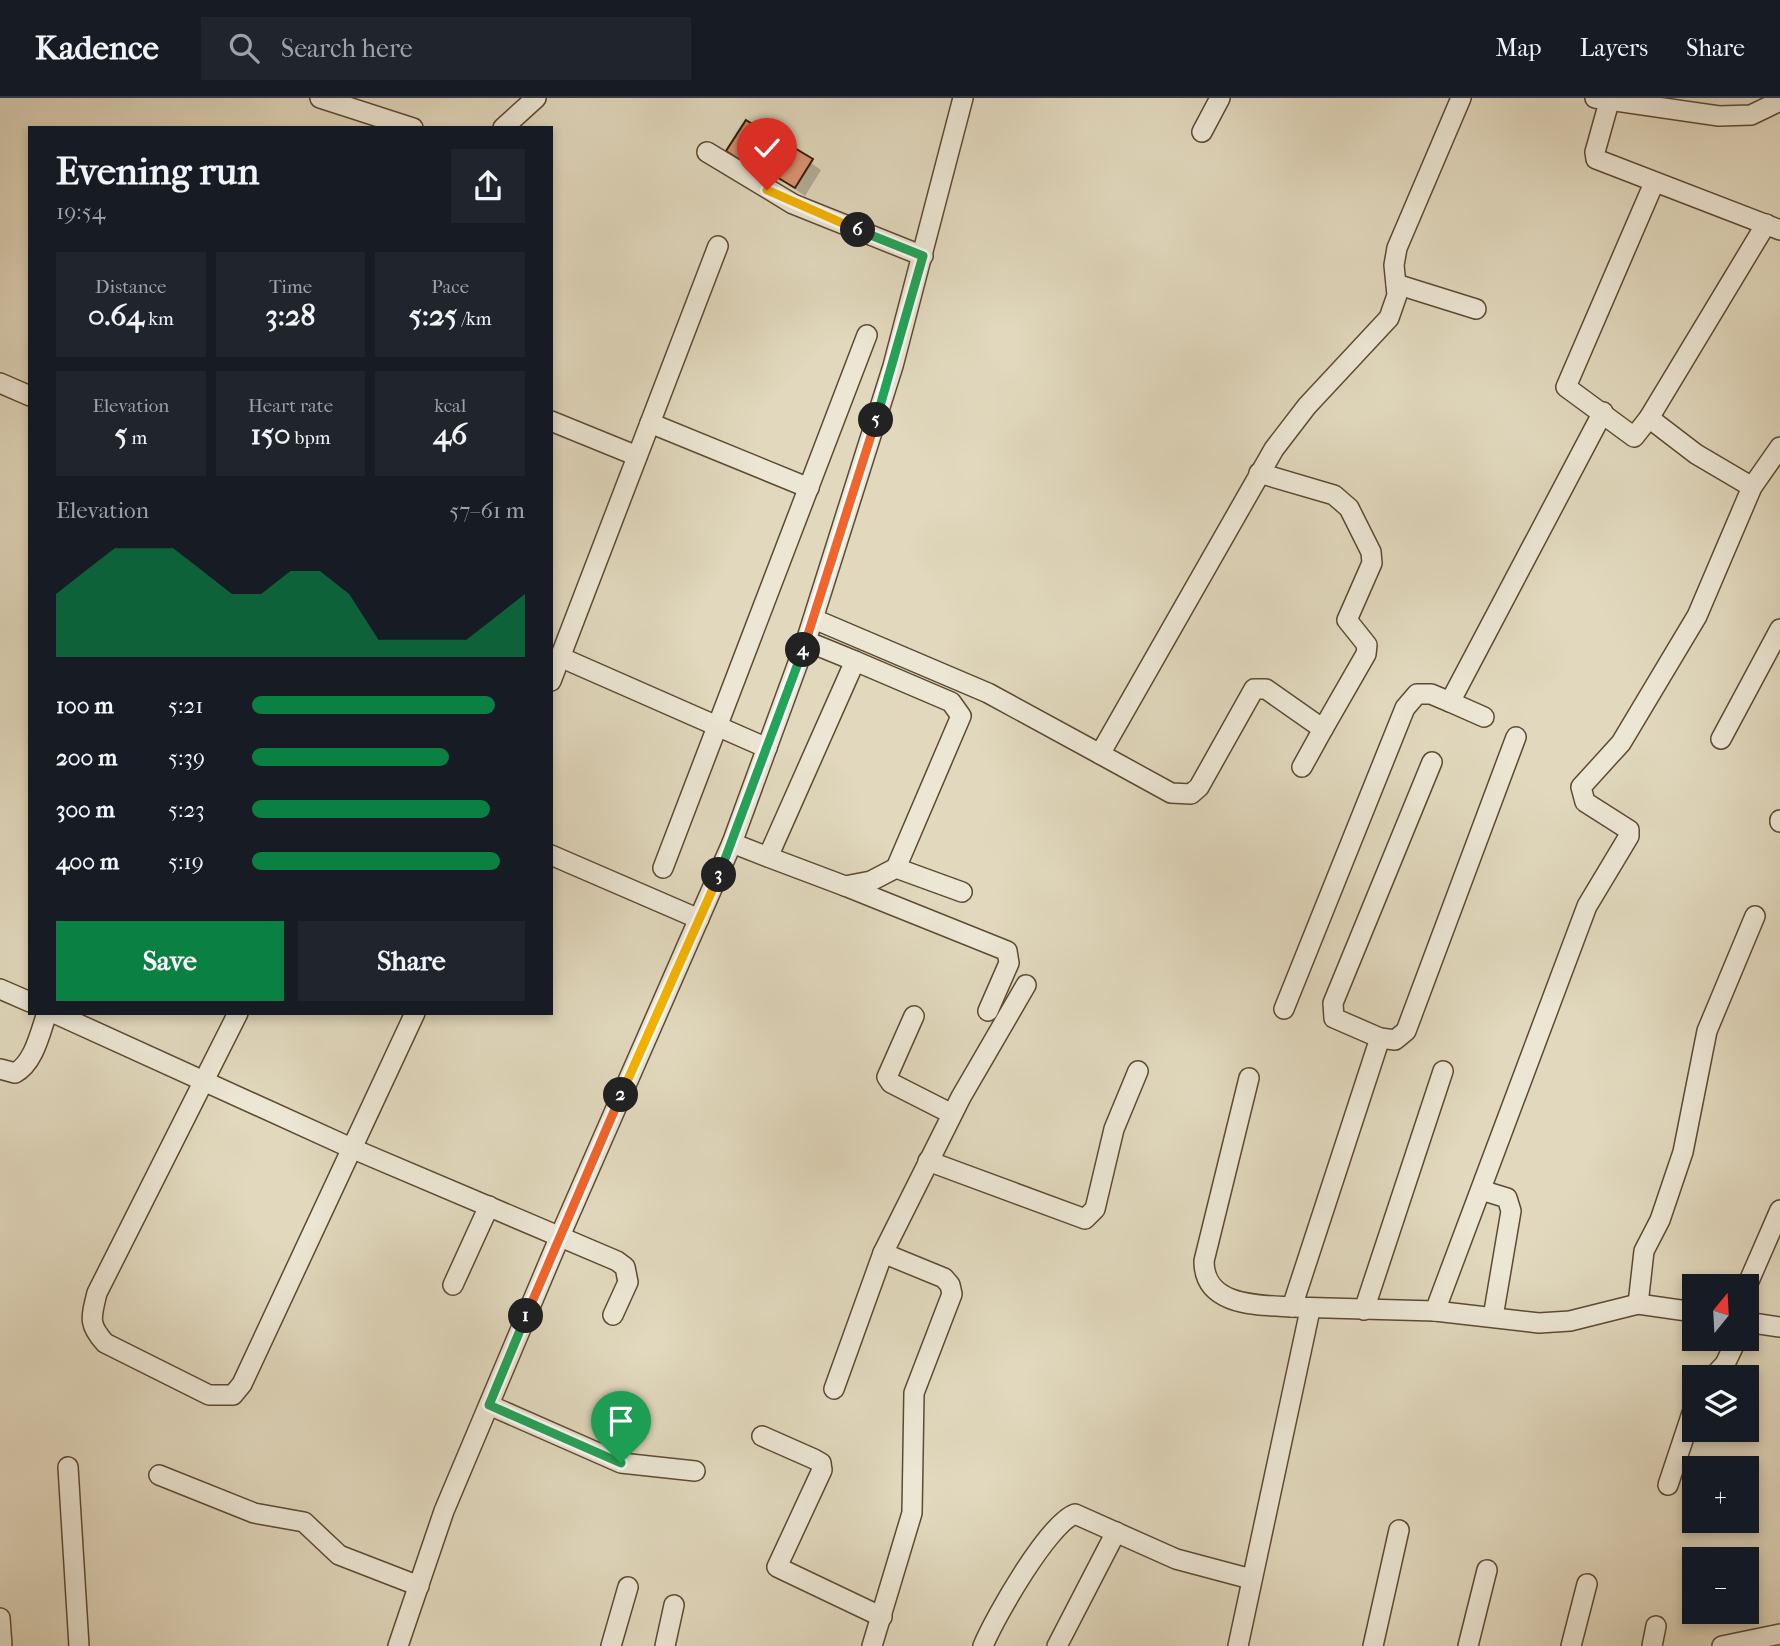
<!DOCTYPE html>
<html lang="en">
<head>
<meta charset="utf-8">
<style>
	:root { --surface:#171b24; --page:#20242c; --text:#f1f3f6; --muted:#9ea1a6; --line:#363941; --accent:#0b8043 }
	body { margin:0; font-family:"IM FELL French Canon",serif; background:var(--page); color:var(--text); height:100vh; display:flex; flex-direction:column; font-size:26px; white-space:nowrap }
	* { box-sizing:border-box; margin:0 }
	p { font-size:23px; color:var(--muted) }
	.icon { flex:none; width:38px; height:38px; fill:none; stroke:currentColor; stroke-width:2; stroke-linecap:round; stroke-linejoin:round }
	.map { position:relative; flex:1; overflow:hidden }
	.sheet { position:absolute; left:28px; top:28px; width:525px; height:889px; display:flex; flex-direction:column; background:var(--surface); border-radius:0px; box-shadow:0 4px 10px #0003 }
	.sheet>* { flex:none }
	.needle { width:46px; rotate:18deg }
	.controls { position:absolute; left:1682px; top:1176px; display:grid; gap:14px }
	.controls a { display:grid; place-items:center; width:77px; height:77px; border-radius:0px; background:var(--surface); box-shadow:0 4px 10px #0003; font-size:35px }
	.pin { position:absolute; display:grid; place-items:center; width:60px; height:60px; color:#fff; margin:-72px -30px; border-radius:50% 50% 50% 0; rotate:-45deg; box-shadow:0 0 7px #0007 }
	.pin .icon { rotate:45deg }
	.km { position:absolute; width:35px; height:35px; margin:-18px; border-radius:50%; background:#222; color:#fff; font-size:19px; line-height:35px; text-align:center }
	.round { display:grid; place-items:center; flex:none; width:74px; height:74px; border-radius:0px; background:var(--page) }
	.head { display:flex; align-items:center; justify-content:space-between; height:119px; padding:0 28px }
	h1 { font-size:38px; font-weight:700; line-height:52px }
	.metrics { display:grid; grid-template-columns:repeat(3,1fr); gap:10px; height:119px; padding:7px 28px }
	.metrics div { display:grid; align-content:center; border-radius:0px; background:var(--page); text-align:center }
	.metrics b { font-size:30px; font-weight:700 }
	.metrics small { font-size:19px; font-weight:400 }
	.metrics p { font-size:19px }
	.chart { height:196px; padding:14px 28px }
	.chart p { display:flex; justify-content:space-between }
	.chart svg { width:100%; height:126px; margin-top:7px; fill:var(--accent); opacity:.7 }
	.action { display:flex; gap:14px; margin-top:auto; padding:14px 28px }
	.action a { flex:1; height:80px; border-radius:0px; background:var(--accent); color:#fff; font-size:28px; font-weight:700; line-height:80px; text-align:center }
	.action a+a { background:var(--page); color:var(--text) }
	ul { padding:0 28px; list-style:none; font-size:23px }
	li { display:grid; grid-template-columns:112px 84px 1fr; align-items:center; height:52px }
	li i { height:18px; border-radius:9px; background:var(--accent) }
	header { display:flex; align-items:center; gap:42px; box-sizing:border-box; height:98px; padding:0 35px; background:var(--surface); border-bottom:2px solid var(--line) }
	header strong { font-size:33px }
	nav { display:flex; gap:38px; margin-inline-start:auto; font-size:24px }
	.search { width:490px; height:63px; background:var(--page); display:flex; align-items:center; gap:18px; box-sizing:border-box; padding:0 24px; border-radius:0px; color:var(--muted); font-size:26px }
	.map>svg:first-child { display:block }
	.shadow { fill:#0003 }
	.building { fill:#dc9474; stroke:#321b04; stroke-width:2 }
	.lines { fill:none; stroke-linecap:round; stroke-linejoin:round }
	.minor-casing { stroke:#5e4a32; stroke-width:22 }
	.minor { stroke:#ece6d4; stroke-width:19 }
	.split-1-casing { stroke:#fff; stroke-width:14 }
	.split-2-casing { stroke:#fff; stroke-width:14 }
	.split-3-casing { stroke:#fff; stroke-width:14 }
	.split-4-casing { stroke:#fff; stroke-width:14 }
	.split-5-casing { stroke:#fff; stroke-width:14 }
	.split-6-casing { stroke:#fff; stroke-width:14 }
	.split-7-casing { stroke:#fff; stroke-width:14 }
	.split-1 { stroke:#22a559; stroke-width:9 }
	.split-2 { stroke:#f0652b; stroke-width:9 }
	.split-3 { stroke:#f5b400; stroke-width:9 }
	.split-4 { stroke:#22a559; stroke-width:9 }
	.split-5 { stroke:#f0652b; stroke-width:9 }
	.split-6 { stroke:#22a559; stroke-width:9 }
	.split-7 { stroke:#f5b400; stroke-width:9 }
</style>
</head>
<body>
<header>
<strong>Kadence</strong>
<div class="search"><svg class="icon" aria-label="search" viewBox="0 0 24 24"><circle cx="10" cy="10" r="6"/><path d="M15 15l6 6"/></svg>Search here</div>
<nav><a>Map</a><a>Layers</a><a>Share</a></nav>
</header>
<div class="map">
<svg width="1780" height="1548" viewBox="0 0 1780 1548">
	<rect width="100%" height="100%" fill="#e1d8bd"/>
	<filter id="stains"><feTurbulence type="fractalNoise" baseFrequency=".00286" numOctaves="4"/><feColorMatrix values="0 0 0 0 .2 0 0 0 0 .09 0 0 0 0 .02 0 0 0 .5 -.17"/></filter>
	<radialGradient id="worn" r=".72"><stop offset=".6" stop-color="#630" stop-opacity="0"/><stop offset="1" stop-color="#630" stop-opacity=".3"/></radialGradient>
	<g class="shadow">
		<path d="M759,32L765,38L747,66L728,53Z"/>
		<path d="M783,45L821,72L805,98L767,71Z"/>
	</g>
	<g class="building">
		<path d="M746,22L760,31L740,62L726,53Z"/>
		<path d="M783,43L813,61L795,90L765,72Z"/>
	</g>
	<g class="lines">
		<defs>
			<g id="minor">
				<path d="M320,0L413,30"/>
				<path d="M1595,0L1719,18L1751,17L1780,3"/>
				<path d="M1609,4L1595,54L1596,61L1780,132"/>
				<path d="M503,30L536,0"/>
				<path d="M1202,34L1220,0"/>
				<path d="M707,54L793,106L923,158"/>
				<path d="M1654,85L1566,289L1634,339L1649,320L1766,126"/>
				<path d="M1396,186L1476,211"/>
				<path d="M0,285L30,298"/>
				<path d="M1649,320L1696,356L1752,389"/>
				<path d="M551,323L637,358"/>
				<path d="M650,325L809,390"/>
				<path d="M814,521L988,595L1100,656L1274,351L1307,308L1389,220L1397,197L1394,167L1397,150L1461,0"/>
				<path d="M560,559L767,650"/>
				<path d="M855,563L951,604L961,618L896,770"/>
				<path d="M551,583L718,148"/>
				<path d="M1450,604L1484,619"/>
				<path d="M1721,641L1780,531"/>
				<path d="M1100,656L1171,695L1191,696L1199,689L1254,591H1266L1323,631L1366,556L1367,547L1347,522L1372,465L1371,454L1349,410L1334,397L1259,375"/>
				<path d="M1432,664L1333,905L1334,920L1380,940L1292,1209L1435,1213L1539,1225L1570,1223L1638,1206L1694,1214"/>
				<path d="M1302,669L1323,631"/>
				<path d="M1780,722V724"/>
				<path d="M732,745L768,759L855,563L806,543"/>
				<path d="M551,757L699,821"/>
				<path d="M768,759L845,788L871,783L896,770L962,794"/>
				<path d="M663,770L867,237"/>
				<path d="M845,788L1007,853L1009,865L988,913"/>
				<path d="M0,891L30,904"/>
				<path d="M1284,911L1405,610L1417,596H1431L1450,604L1603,314"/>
				<path d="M54,915L351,1050L617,1163L625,1169L628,1184L613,1217"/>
				<path d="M238,915L97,1195C91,1220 88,1226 105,1245L209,1297H233L242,1286L415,915"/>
				<path d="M914,918L887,979L891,985L952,1016"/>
				<path d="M1380,940L1395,942L1406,933L1516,639"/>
				<path d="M0,971L15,975C34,965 40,935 47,915"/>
				<path d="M1249,980L1204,1163C1204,1209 1259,1207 1292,1209"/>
				<path d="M928,1063L1085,1121L1095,1111L1114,1031L1138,973"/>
				<path d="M1481,1092L1507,1100L1511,1113L1493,1219"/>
				<path d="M453,1187L489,1108"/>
				<path d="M1746,1190L1780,1112"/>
				<path d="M1638,1206L1644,1153L1660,1122L1683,1054L1707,933L1755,818"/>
				<path d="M1364,1212L1443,973"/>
				<path d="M1435,1213L1587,808L1629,738V732L1585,704L1581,689L1621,645L1697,518L1752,389L1780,349"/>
				<path d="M1746,1224L1780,1229"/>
				<path d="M1713,1279L1725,1266L1737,1241"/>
				<path d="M834,1291L883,1155"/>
				<path d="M489,1307L621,1365L695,1373"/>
				<path d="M762,1338L814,1361L821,1365L822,1372L777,1469L882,1519"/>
				<path d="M68,1369L79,1548"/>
				<path d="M159,1377L254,1415L304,1424L339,1457L419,1488"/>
				<path d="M1668,1387L1694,1309"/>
				<path d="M0,1520L2,1548"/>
				<path d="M398,1548L444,1413L560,1138L732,745L806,543L893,268L963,0"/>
				<path d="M611,1548L628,1489"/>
				<path d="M665,1548L674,1507"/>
				<path d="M872,1548L912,1415L914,1295L952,1196L950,1187L944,1180L883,1155L961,999L1026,887"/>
				<path d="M983,1548C995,1519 1048,1426 1075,1416L1176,1461L1251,1481"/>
				<path d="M1057,1548L1116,1434"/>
				<path d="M1238,1548L1310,1212"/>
				<path d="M1373,1548L1399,1432"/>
				<path d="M1468,1548L1487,1472"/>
				<path d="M1571,1548L1587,1486"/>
				<path d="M1652,1548L1656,1528"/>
				<path d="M1722,1548L1780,1536"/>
			</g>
		</defs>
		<use href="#minor" class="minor-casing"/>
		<use href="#minor" class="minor"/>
	</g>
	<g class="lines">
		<defs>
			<path id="split-1" d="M526,1218L489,1307L621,1365"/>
			<path id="split-2" d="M526,1218L621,997"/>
			<path id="split-3" d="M621,997L719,777"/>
			<path id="split-4" d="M719,777L803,552"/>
			<path id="split-5" d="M803,552L876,322"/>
			<path id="split-6" d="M858,132L923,158L876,322"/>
			<path id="split-7" d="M767,92L858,132"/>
		</defs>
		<use href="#split-1" class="split-1-casing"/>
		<use href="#split-2" class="split-2-casing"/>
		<use href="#split-3" class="split-3-casing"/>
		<use href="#split-4" class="split-4-casing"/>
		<use href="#split-5" class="split-5-casing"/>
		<use href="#split-6" class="split-6-casing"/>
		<use href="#split-7" class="split-7-casing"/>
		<use href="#split-1" class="split-1"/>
		<use href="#split-2" class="split-2"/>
		<use href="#split-3" class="split-3"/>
		<use href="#split-4" class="split-4"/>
		<use href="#split-5" class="split-5"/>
		<use href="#split-6" class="split-6"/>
		<use href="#split-7" class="split-7"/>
	</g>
	<rect width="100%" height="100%" filter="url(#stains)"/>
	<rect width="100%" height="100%" fill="url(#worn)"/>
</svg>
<div class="controls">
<a><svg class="needle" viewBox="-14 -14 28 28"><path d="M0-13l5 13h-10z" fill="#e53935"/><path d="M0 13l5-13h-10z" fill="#9ea1a6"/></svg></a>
<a><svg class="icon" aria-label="layers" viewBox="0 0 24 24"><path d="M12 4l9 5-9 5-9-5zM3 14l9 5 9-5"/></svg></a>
<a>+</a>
<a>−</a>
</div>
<div class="pin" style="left:621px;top:1365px;background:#1e9e55"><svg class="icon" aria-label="arrive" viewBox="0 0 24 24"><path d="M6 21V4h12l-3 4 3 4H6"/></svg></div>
<div class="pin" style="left:767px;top:92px;background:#d93025"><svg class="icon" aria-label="check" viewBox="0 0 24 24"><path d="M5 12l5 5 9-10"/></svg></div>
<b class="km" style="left:526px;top:1218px">1</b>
<b class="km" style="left:621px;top:997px">2</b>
<b class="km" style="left:719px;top:777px">3</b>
<b class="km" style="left:803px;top:552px">4</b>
<b class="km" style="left:876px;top:322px">5</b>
<b class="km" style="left:858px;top:132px">6</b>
<section class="sheet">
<div class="head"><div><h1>Evening run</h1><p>19:54</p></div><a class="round"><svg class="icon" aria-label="share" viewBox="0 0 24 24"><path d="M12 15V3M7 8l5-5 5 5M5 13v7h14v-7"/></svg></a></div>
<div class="metrics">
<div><p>Distance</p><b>0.64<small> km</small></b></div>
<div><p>Time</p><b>3:28</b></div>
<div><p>Pace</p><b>5:25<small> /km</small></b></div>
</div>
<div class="metrics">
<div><p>Elevation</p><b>5<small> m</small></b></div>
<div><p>Heart rate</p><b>150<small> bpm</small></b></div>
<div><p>kcal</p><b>46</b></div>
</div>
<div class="chart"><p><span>Elevation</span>57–61 m</p>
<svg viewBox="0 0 160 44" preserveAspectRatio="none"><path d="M0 44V22L10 14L20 6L30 6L40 6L50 14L60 22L70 22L80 14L90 14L100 22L110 38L120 38L130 38L140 38L150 30L160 22V44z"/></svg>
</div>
<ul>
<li><b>100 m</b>5:21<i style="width:89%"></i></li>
<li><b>200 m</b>5:39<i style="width:72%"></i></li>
<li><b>300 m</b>5:23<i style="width:87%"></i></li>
<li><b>400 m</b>5:19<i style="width:91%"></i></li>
</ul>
<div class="action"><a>Save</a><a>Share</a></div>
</section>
</div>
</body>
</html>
